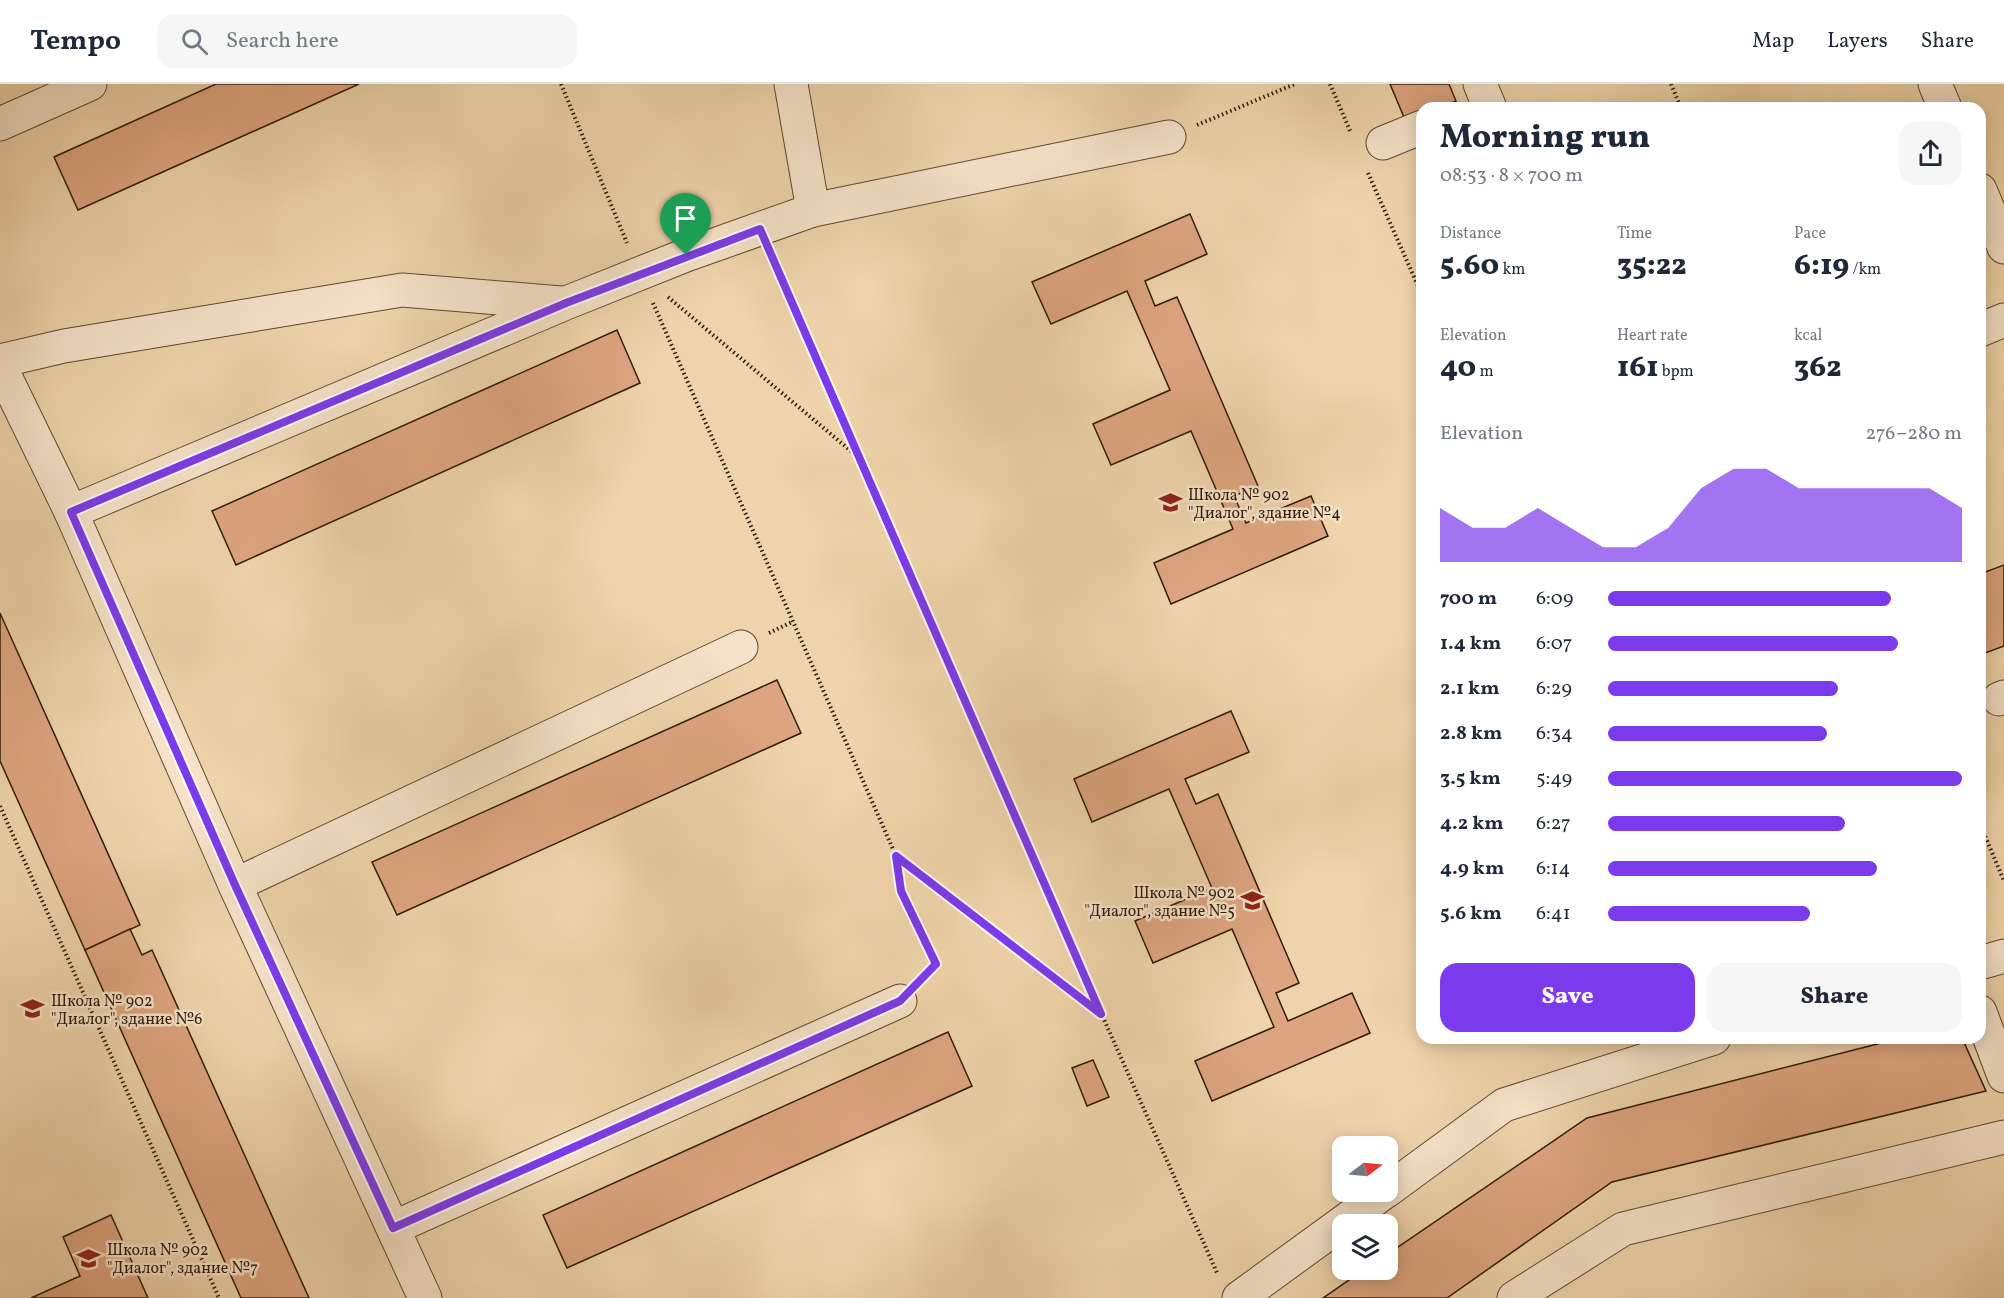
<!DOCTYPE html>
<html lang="en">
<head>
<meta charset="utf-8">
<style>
	:root { --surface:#fff; --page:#f6f6f7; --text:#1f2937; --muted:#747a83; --line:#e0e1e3; --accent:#7c3aed }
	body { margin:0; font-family:Vollkorn,serif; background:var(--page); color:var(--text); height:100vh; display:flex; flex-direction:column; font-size:22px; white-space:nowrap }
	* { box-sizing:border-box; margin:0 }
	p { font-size:20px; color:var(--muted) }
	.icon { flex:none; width:33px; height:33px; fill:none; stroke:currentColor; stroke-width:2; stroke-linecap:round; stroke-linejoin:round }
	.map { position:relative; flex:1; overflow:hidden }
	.panel { position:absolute; left:1416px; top:18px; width:570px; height:942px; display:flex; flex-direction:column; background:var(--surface); border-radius:18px; box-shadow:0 3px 15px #0003 }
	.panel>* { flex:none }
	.needle { width:39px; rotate:74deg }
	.controls { position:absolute; left:1332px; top:1052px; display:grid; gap:12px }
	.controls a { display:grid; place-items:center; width:66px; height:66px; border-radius:12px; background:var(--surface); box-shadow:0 3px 15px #0003; font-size:30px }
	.pin { position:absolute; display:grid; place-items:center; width:51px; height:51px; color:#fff; margin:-62px -26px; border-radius:50% 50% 50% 0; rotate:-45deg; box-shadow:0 0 6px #0007 }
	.pin .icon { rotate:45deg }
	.round { display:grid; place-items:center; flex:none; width:63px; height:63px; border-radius:18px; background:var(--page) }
	.headline { display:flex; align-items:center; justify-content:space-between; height:102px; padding:0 24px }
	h1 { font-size:33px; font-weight:800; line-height:45px }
	.stats { display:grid; grid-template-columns:repeat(3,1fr); gap:9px; height:102px; padding:6px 24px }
	.stats div { display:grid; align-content:center }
	.stats b { font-size:30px; font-weight:800 }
	.stats small { font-size:16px; font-weight:400 }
	.stats p { font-size:16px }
	.chart { height:168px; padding:12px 24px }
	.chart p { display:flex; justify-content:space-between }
	.chart svg { width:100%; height:108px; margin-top:6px; fill:var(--accent); opacity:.7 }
	.button { display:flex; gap:12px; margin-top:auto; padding:12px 24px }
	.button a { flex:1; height:69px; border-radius:18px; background:var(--accent); color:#fff; font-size:24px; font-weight:800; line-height:69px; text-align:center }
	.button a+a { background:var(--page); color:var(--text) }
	ul { padding:0 24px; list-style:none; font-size:20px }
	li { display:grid; grid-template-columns:96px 72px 1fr; align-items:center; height:45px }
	li i { height:15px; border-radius:8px; background:var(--accent) }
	header { display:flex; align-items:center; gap:36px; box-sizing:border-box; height:84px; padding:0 30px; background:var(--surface); border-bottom:2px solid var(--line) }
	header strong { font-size:28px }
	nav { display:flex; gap:33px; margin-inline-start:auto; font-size:21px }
	.search { width:420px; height:54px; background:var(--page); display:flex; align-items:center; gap:15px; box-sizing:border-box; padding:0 21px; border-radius:18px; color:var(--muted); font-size:22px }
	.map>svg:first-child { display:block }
	.building { fill:#dda57f; stroke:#2f1a05; stroke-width:1.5 }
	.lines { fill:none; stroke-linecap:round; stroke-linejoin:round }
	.minor-casing { stroke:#5f482e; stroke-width:35 }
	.path { stroke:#2f1a05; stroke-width:4; stroke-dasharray:1.5 3; stroke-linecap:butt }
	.minor { stroke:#f5e2c8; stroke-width:33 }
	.route-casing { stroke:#fff; stroke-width:12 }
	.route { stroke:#7c3aed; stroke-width:8 }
	.labels { text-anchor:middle; stroke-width:5; stroke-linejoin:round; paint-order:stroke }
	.poi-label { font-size:16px; fill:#2f1a05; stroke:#f5e2c8; text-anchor:start }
</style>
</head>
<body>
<header>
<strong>Tempo</strong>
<div class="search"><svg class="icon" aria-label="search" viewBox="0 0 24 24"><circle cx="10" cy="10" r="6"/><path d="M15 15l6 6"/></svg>Search here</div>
<nav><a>Map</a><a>Layers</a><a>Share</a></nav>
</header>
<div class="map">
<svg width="2004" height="1214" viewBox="0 0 2004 1214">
	<rect width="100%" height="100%" fill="#efd3aa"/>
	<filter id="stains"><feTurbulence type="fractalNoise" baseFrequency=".00333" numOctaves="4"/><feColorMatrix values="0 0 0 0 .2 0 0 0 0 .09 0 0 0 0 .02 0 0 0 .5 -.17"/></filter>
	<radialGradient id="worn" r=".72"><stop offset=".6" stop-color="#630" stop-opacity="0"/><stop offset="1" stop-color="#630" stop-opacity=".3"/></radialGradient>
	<g class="building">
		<path d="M216,0H359L78,126L54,73Z"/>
		<path d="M1390,0H1449L1456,17L1441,24H1422V37L1406,38Z"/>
		<path d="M1190,130L1207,170L1145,197L1155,222L1177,213L1258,402L1234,412L1246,439L1311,412L1328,452L1171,520L1154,479L1233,445L1191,347L1111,381L1093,340L1170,306L1127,207L1051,240L1032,198Z"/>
		<path d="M617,246L640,299L236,481L212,427Z"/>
		<path d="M2004,481V562L1980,571V490Z"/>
		<path d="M0,529L140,841L85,866L0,677Z"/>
		<path d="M777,596L801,649L397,831L372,778Z"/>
		<path d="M1231,627L1249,668L1185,695L1196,720L1218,710L1299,899L1276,909L1288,937L1352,909L1370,949L1212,1017L1195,977L1274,943L1232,845L1153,879L1135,837L1212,804L1169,705L1092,738L1074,695Z"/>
		<path d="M130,845L142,871L152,866L309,1214H241L85,866Z"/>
		<path d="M948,948L972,1002L567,1184L543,1131Z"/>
		<path d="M1901,954H1962L1986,1007L1612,1098L1447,1214H1323L1365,1185H1388V1170L1587,1034Z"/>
		<path d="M1093,976L1109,1013L1087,1022L1072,984Z"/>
		<path d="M111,1131L148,1214H31L80,1192L63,1153Z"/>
	</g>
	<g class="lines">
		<defs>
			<g id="minor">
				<path d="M791,0L813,126"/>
				<path d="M1480,0L1490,24"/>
				<path d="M1935,0L1945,24"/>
				<path d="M0,40L90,0"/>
				<path d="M1383,59L1422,43"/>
				<path d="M1980,106L2004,163"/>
				<path d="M1980,246L2004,236"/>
				<path d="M0,277L64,262L402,206L561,219"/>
				<path d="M0,282L71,428L235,801L425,1214"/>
				<path d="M71,428L566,219L686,171L813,126L1169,53"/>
				<path d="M1999,615L2004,613"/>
				<path d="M235,801L741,563"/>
				<path d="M1980,879L2004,872"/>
				<path d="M1980,928L2004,992"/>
				<path d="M1388,1106L1504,1021L1714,954"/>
				<path d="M393,1144L900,917"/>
				<path d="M1239,1214L1386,1107"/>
				<path d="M1514,1214L1623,1145L2004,1053"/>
			</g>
		</defs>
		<use href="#minor" class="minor-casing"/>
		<g class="path">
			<path d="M561,0L627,159"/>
			<path d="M1330,0L1351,49"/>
			<path d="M1671,0L1681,24"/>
			<path d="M1197,41L1295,0"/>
			<path d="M1368,89L1422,211"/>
			<path d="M772,173L1031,772L1218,1191"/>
			<path d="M668,213L858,373"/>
			<path d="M653,219L896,772L1101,929"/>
			<path d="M769,549L792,538"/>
			<path d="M0,722L219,1214"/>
			<path d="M1980,740L2004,797"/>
			<path d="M896,773L901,807L936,880L922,895"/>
		</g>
		<use href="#minor" class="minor"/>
	</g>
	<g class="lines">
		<defs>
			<path id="route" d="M760,145L1101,930L896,772L901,807L936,880L900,917L393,1144L235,801L71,428L566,219Z"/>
		</defs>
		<use href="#route" class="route-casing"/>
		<use href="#route" class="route"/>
	</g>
	<defs>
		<symbol id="school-bare" viewBox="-9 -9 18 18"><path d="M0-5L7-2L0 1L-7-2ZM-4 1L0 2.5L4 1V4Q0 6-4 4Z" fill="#8f2418" stroke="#f5e2c8" stroke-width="2.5" paint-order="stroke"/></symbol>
	</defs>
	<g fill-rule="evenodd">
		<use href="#school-bare" x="1154" y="402" width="33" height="33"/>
		<use href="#school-bare" x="1236" y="800" width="33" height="33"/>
		<use href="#school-bare" x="16" y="908" width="33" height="33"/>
		<use href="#school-bare" x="72" y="1158" width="33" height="33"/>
	</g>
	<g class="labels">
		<g class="poi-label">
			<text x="1188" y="416">Школа № 902<tspan x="1188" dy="18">"Диалог", здание №4</tspan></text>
			<text x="1235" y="814" text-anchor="end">Школа № 902<tspan x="1235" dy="18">"Диалог", здание №5</tspan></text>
			<text x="51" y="922">Школа № 902<tspan x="51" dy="18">"Диалог", здание №6</tspan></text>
			<text x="107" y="1171">Школа № 902<tspan x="107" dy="18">"Диалог", здание №7</tspan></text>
		</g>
	</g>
	<rect width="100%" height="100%" filter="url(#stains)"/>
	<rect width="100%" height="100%" fill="url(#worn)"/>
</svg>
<div class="controls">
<a><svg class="needle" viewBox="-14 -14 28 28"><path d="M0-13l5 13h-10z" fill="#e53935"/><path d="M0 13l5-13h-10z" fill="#747a83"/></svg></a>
<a><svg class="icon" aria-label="layers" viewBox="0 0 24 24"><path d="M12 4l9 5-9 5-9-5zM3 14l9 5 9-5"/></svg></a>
</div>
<div class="pin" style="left:686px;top:171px;background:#1e9e55"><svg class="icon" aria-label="arrive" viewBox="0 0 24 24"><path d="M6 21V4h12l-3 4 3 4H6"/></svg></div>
<section class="panel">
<div class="headline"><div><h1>Morning run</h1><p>08:53 · 8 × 700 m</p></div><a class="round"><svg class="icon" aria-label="share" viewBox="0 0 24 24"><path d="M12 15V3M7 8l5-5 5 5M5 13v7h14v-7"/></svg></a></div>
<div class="stats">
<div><p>Distance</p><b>5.60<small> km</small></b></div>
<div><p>Time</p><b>35:22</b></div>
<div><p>Pace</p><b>6:19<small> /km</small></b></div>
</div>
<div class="stats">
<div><p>Elevation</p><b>40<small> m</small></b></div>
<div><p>Heart rate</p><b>161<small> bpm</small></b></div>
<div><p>kcal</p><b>362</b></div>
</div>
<div class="chart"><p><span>Elevation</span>276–280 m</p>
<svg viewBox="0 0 160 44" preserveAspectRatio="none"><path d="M0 44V22L10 30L20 30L30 22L40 30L50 38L60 38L70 30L80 14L90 6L100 6L110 14L120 14L130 14L140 14L150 14L160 22V44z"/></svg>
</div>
<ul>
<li><b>700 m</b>6:09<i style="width:80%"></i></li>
<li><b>1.4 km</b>6:07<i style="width:82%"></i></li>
<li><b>2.1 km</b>6:29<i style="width:65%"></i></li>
<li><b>2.8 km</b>6:34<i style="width:62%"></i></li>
<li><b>3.5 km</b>5:49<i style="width:100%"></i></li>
<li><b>4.2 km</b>6:27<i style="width:67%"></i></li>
<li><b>4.9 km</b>6:14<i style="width:76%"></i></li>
<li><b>5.6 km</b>6:41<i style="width:57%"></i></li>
</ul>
<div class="button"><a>Save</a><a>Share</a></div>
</section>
</div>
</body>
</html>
